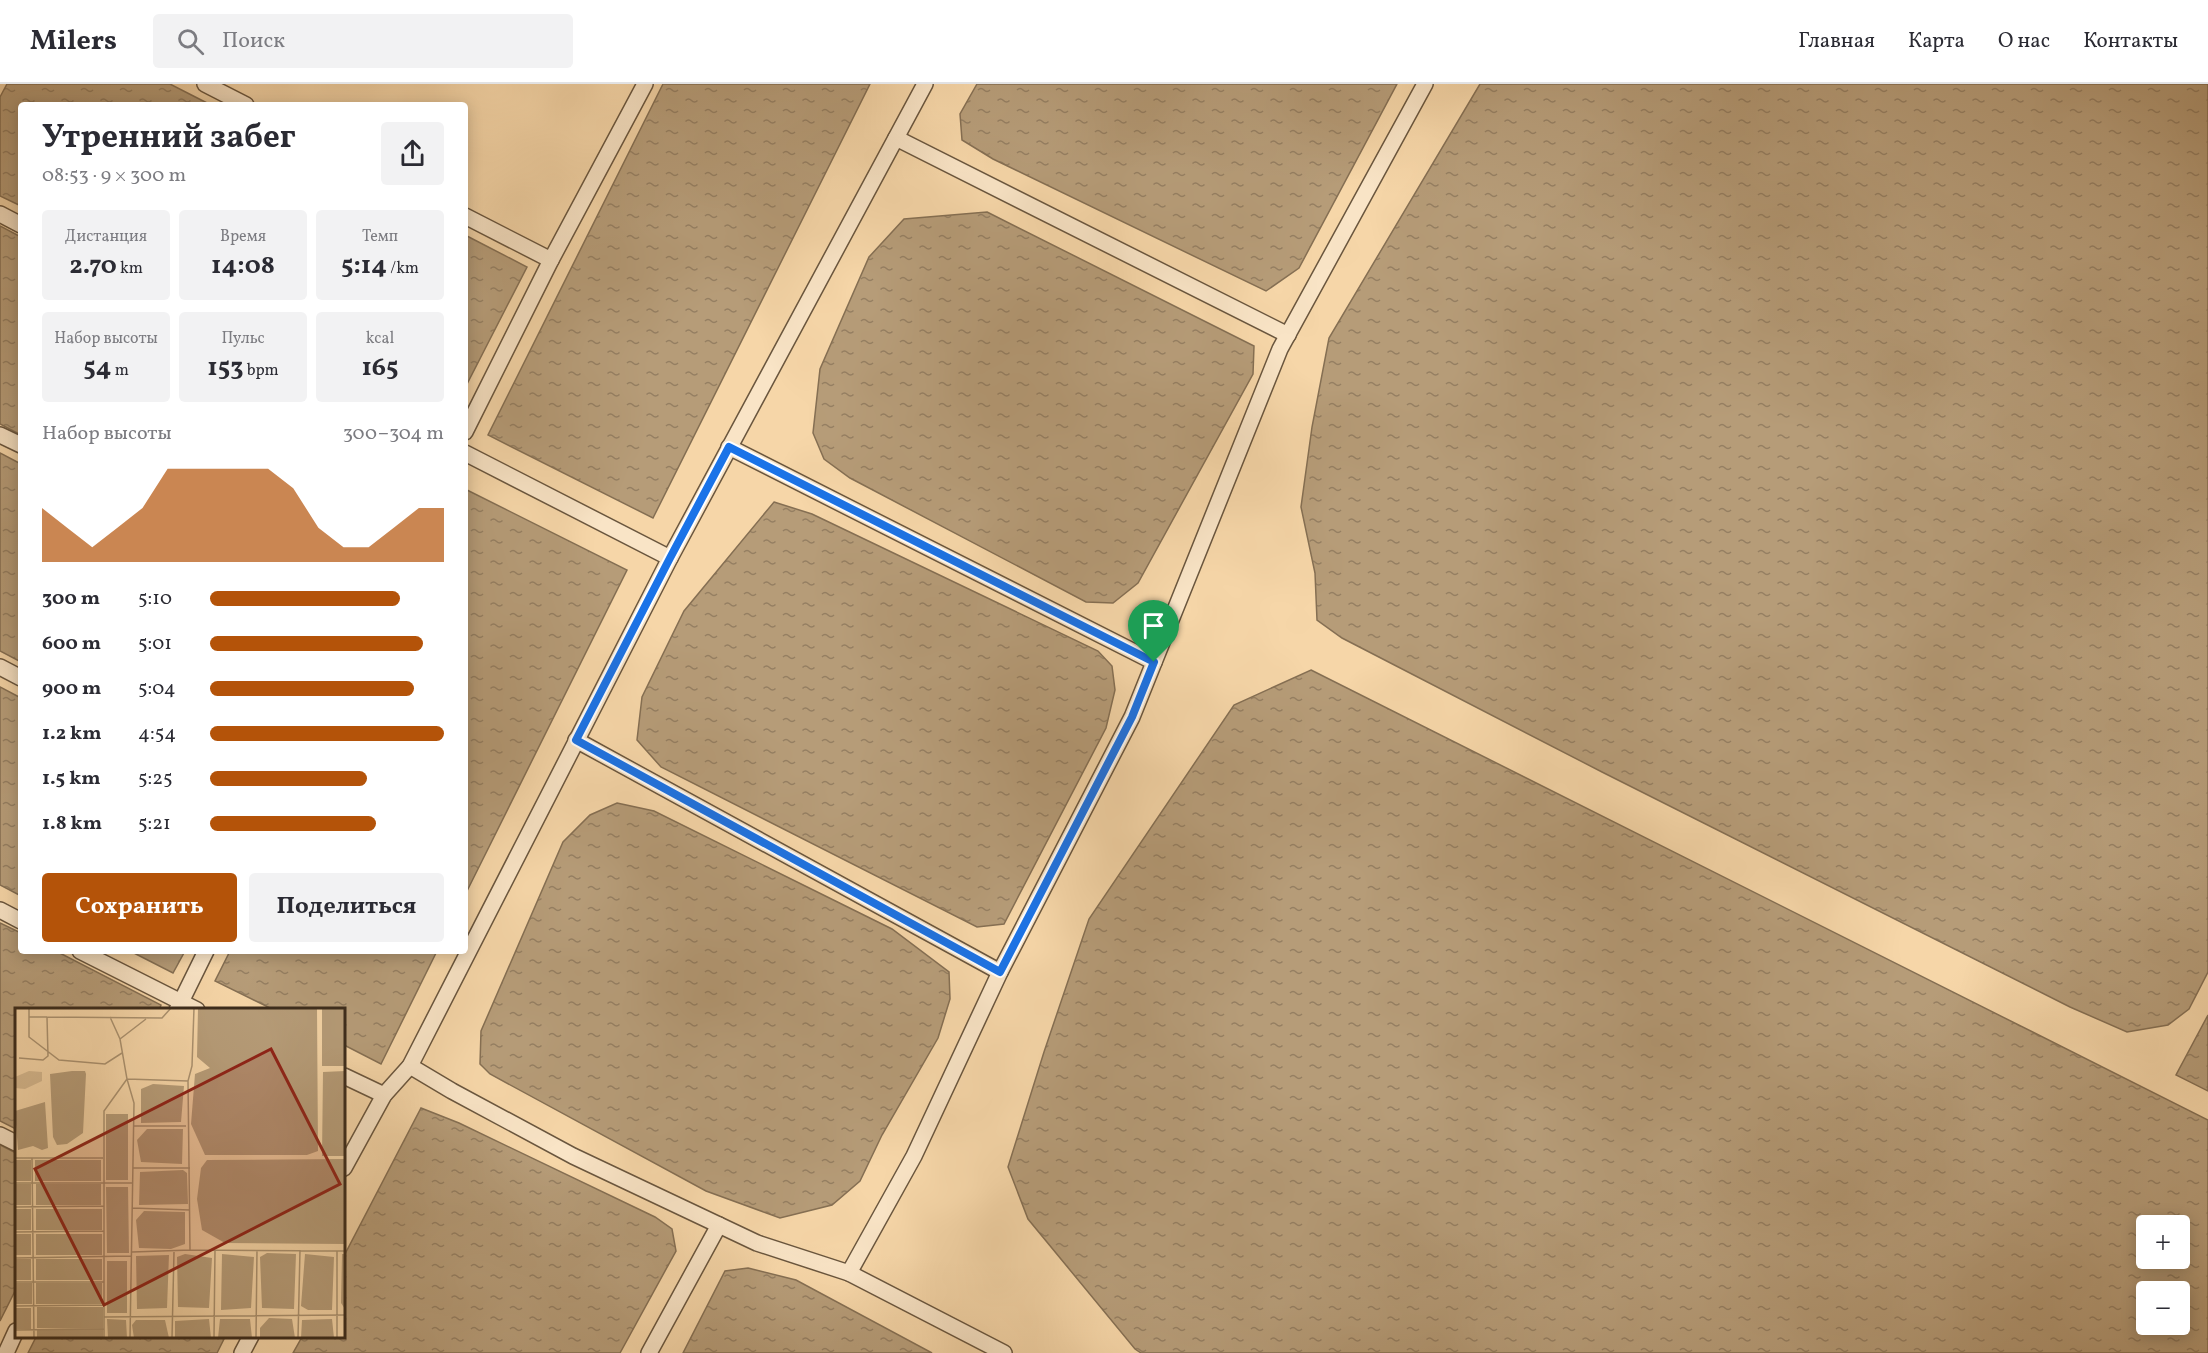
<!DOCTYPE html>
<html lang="ru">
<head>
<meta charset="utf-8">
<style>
	:root { --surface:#fff; --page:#f2f2f3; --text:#2b2b33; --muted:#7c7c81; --line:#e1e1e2; --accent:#b45309 }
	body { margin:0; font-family:Vollkorn,serif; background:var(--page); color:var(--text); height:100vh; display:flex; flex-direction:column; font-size:22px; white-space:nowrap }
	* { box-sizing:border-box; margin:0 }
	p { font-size:20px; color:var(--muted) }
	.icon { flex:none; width:33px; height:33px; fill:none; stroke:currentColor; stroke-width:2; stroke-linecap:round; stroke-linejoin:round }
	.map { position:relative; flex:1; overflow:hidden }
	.drawer { position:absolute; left:18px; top:18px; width:450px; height:852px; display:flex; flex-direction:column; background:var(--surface); border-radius:6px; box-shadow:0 3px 15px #0003 }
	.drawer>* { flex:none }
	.buttons { position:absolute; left:2136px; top:1131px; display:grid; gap:12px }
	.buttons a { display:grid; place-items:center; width:54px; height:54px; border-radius:6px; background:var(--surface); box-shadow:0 3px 15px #0003; font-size:30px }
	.pin { position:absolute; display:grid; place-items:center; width:51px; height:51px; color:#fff; margin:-62px -26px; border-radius:50% 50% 50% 0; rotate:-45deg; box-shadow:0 0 6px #0007 }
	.pin .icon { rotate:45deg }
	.round { display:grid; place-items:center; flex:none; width:63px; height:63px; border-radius:6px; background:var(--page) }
	.head { display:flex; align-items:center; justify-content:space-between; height:102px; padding:0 24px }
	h1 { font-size:33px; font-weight:700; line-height:45px }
	.figures { display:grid; grid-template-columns:repeat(3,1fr); gap:9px; height:102px; padding:6px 24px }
	.figures div { display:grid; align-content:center; border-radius:6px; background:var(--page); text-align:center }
	.figures b { font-size:26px; font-weight:700 }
	.figures small { font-size:16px; font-weight:400 }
	.figures p { font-size:16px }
	.chart { height:168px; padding:12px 24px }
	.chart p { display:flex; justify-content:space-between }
	.chart svg { width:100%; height:108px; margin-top:6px; fill:var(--accent); opacity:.7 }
	.button { display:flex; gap:12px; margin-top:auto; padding:12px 24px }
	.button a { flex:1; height:69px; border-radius:6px; background:var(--accent); color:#fff; font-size:24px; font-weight:700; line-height:69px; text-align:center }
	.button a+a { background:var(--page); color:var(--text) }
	ul { padding:0 24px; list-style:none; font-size:20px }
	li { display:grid; grid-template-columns:96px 72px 1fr; align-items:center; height:45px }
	li i { height:15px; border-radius:8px; background:var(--accent) }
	header { display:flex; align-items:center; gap:36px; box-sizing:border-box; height:84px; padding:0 30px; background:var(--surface); border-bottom:2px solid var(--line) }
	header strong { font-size:28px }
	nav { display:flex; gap:33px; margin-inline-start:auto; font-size:21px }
	.search { width:420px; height:54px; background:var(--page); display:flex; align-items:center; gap:15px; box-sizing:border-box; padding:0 21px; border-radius:6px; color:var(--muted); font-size:22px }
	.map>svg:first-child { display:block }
	.water { fill:url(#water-ripples); stroke:#856f53; stroke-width:1.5; fill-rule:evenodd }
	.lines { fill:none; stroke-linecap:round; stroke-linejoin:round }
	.service-casing { stroke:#6a563e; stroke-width:18 }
	.service { stroke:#f9e4c6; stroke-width:15 }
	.route-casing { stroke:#fff; stroke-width:12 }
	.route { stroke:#1a73e8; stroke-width:8 }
	.inset-road { fill:none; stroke:#ab9270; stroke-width:1.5 }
	.view { fill:#8f2418; fill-opacity:0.15; stroke:#8f2418; stroke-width:3 }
	.inset-edge { fill:none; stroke:#3b2b1b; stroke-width:3 }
</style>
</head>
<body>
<header>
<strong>Milers</strong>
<div class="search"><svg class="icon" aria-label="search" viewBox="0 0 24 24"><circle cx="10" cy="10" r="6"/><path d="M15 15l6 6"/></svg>Поиск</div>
<nav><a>Главная</a><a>Карта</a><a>О нас</a><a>Контакты</a></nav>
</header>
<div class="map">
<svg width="2208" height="1269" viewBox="0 0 2208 1269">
	<defs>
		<pattern id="water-ripples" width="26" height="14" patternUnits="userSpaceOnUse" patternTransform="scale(1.5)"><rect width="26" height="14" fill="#b69c78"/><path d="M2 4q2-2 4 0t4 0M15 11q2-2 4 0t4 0" fill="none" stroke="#957f62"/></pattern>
	</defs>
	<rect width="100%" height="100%" fill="#f6d6a8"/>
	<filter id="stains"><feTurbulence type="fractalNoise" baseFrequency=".00333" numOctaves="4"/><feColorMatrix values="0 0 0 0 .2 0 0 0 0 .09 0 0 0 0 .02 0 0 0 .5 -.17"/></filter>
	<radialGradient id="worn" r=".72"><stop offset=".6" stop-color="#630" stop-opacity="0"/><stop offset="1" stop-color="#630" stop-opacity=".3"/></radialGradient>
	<g class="water">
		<path d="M7,0H170L211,21H21V122L0,112V13Z"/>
		<path d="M663,0H870L653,434L488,351Z"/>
		<path d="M977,0H1397L1299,184L1266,207L993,75L962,56L960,30Z"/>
		<path d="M1480,0H2208V888L2189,925L2168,941L2127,948L2070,923L1602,688L1342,554L1317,536L1315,489L1301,423L1312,343L1329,254Z"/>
		<path d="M987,128L1254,262L1253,290L1138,499L1113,519L1086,518L850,394L824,375L813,349L820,285L869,173L904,135Z"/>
		<path d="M0,142L21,153V351L0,340Z"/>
		<path d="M465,151L527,183L465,304Z"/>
		<path d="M0,369L21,380V578L0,567Z"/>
		<path d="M465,405L627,486L465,811Z"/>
		<path d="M774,418L812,430L1098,567L1112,582L1115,606L1106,644L1004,840L977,843L661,683L637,656L642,613L684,527Z"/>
		<path d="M1311,586L2208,1036V1269H1141L1135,1265L1028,1135L1008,1083L1044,968L1089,835L1234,621ZM2146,1142H2180V1174H2146ZM2146,1208H2180V1240H2146Z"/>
		<path d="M0,603L21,614V812L0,801Z"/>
		<path d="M617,719L654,727L892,845L949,888L950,915L938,954L882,1051L860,1097L832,1121L780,1134L706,1107L490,990L480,980L481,947L563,758L590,731Z"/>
		<path d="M0,839L21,849V867H56L161,921L159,926H16V1045L0,1037Z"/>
		<path d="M130,867H185L173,889Z"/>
		<path d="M230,867H437L381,980L344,961V926L272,925L215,897Z"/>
		<path d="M2208,931V1007L2176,991Z"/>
		<path d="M421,1024L459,1039L655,1133L672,1145L676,1167L620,1269H293L302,1253L344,1252V1172Z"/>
		<path d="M0,1061L16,1069V1205L0,1237Z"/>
		<path d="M748,1184L796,1196L932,1269H683L725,1187Z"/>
		<path d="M36,1253V1252L225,1253L217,1269H28Z"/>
	</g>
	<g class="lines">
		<defs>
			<g id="service">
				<path d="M205,0L246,21"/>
				<path d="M896,54L1288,251"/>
				<path d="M0,130L21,141"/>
				<path d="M465,132L551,176"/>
				<path d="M465,348L551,176L645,0"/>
				<path d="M0,351L21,361"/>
				<path d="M729,363L1154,578"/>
				<path d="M465,369L670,474"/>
				<path d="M0,583L21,594"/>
				<path d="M576,656L1000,888"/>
				<path d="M0,826L21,837"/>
				<path d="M80,867L197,926"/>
				<path d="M177,926L206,867"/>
				<path d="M410,982L452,1007L573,1072L757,1159L849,1189L914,1072L1000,888L1132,633L1280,265L1425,0"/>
				<path d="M344,992L384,1011"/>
				<path d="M0,1051L16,1059"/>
				<path d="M344,1084L384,1011L410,982L670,474L925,0"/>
				<path d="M849,1189L1004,1269"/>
				<path d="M6,1269L16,1247"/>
				<path d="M242,1269L251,1252"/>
				<path d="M649,1269L719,1141"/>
			</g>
		</defs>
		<use href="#service" class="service-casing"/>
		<use href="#service" class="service"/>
	</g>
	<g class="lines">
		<defs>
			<path id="route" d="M729,363L1154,578L1132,633L1000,888L576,656L670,474Z"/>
		</defs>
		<use href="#route" class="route-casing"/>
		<use href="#route" class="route"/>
	</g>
	<g transform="translate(15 924)">
		<rect width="330" height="330" fill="#f6d6a8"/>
		<path d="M14,63L27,64V73L10,81L0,80V69Z" fill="#d6b990"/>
		<path d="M183,0H302L303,143L292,147H190L176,116L180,66L195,60L182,49ZM307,0H330V58H307ZM57,63H70L71,66L68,125L52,136L42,137L38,129L35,66ZM330,63V148H307L308,64ZM138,76L169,78L166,114L126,115V81ZM30,94L33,140L27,142L18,138L3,142L0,103ZM91,106H113V172H91ZM132,121H168L167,156L126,154L122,132ZM330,151V236L210,235L187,222L182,191L186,160L192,152ZM0,152H16V173H0ZM20,152H86V173H20ZM168,162L172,165L173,196L124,197L125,164ZM0,176H16V197H0ZM21,176H86V197H21ZM91,179H113L114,245H92ZM0,201H16V222H0ZM21,201H87V222H21ZM129,203L170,204V236L156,241L124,240L121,212ZM0,226H16V247H0ZM21,226H87V247H21ZM252,245L281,246L279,301L247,300L245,249ZM170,246L197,250L194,300L163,299L162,249ZM207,246L239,249L236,300L206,302ZM290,246L319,249L317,302H293L286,298ZM327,246H330V301L326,295ZM154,247L152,300L122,301L121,248ZM0,251H16V272H0ZM21,251H87V272H21ZM92,253H112V305H92ZM0,275H17V296H0ZM21,275H87V296H21ZM22,299H88V321L22,320ZM0,300H16V321H0ZM254,310L277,311L280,330H245V320ZM92,311L111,312L112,330H93ZM194,311L196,330H160V313ZM205,311H235L237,330H203ZM317,311L319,330H286L287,312ZM121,312H150L154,330H119L117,317ZM22,322H88V330H22Z" fill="#b69c78"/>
		<path class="inset-road" d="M14,0V9H32M14,9V29L44,52L90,56L107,45M105,31L131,11M4,50L28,52L33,48L32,9L147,10L156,0M112,71L119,95L115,330M112,71L173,73L177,58L179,0M119,118H171M0,150H88M17,150L19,330M118,160H175M0,175H117M0,199L89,198M117,200L175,202M0,224L89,223M175,242L330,243M117,244L175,242L173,73M0,250L116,248M0,274H89M0,298L89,297M89,309L330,307M0,322L89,321M89,330V103L112,71L105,31L95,9M157,330L159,244M199,330L200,242M241,330L242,242M283,330L285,242M322,330V243"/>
		<path class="view" d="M256,41L325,176L89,297L20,161Z"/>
		<rect width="330" height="330" class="inset-edge"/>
	</g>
	<rect width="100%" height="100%" filter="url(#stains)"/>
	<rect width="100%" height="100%" fill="url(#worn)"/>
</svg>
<div class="buttons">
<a>+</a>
<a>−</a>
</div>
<div class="pin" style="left:1154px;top:578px;background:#1e9e55"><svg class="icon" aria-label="arrive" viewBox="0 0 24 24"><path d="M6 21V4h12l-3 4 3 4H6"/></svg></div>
<section class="drawer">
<div class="head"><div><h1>Утренний забег</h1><p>08:53 · 9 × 300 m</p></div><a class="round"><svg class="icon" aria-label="share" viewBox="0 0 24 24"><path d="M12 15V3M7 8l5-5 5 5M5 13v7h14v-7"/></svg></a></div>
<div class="figures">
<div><p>Дистанция</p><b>2.70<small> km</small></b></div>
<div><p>Время</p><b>14:08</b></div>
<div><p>Темп</p><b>5:14<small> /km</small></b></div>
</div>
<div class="figures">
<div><p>Набор высоты</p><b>54<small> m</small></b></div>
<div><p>Пульс</p><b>153<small> bpm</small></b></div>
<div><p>kcal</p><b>165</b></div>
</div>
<div class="chart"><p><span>Набор высоты</span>300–304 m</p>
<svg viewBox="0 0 160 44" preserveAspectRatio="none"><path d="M0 44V22L10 30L20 38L30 30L40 22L50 6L60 6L70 6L80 6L90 6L100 14L110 30L120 38L130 38L140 30L150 22L160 22V44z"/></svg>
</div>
<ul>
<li><b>300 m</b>5:10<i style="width:81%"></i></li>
<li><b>600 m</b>5:01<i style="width:91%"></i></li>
<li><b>900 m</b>5:04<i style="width:87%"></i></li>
<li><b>1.2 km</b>4:54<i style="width:100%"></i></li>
<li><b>1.5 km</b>5:25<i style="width:67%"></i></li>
<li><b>1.8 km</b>5:21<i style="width:71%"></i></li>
</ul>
<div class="button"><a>Сохранить</a><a>Поделиться</a></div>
</section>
</div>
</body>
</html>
